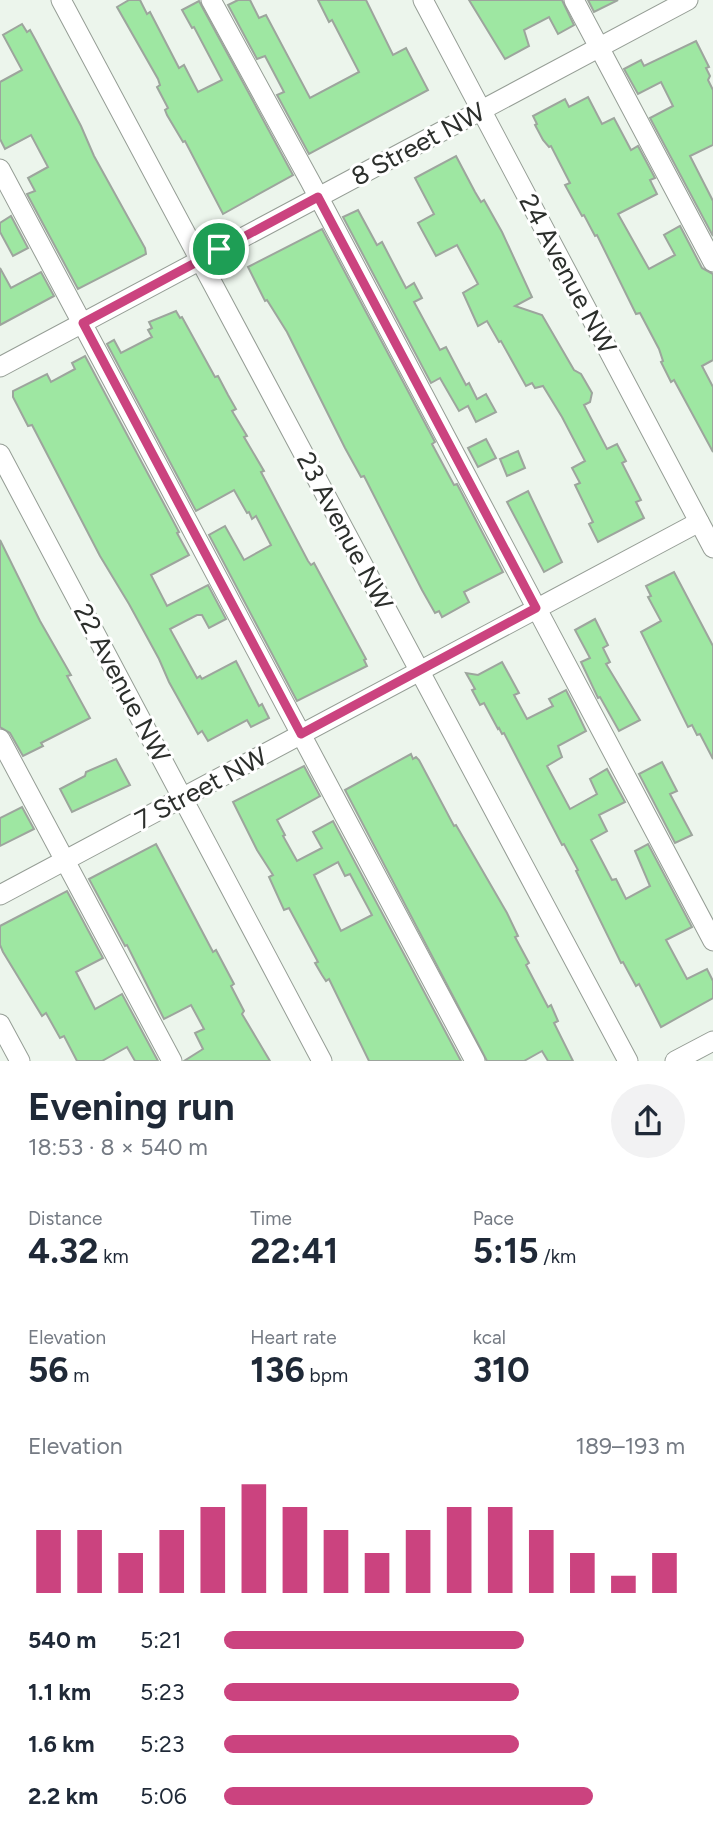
<!DOCTYPE html>
<html lang="en">
<head>
<meta charset="utf-8">
<style>
	:root { --surface:#fff; --page:#f2f2f3; --text:#1f2937; --muted:#747a83; --accent:#cb437f }
	body { margin:0; font-family:Figtree,sans-serif; background:var(--page); color:var(--text); height:100vh; display:flex; flex-direction:column; font-size:26px; white-space:nowrap }
	* { box-sizing:border-box; margin:0 }
	p { font-size:23px; color:var(--muted) }
	.icon { flex:none; width:38px; height:38px; fill:none; stroke:currentColor; stroke-width:2; stroke-linecap:round; stroke-linejoin:round }
	.map { position:relative; height:1061px; overflow:hidden }
	.drawer { display:flex; flex-direction:column; background:var(--surface); flex:1 }
	.drawer>* { flex:none }
	.pin { position:absolute; display:grid; place-items:center; width:60px; height:60px; color:#fff; margin:-30px; border:4px solid #fff; border-radius:50%; box-shadow:0 2px 7px #0007 }
	.round { display:grid; place-items:center; flex:none; width:74px; height:74px; border-radius:37px; background:var(--page) }
	.headline { display:flex; align-items:center; justify-content:space-between; height:119px; padding:0 28px }
	h1 { font-size:38px; font-weight:700; line-height:52px }
	.stats { display:grid; grid-template-columns:repeat(3,1fr); gap:10px; height:119px; padding:7px 28px }
	.stats div { display:grid; align-content:center }
	.stats b { font-size:35px; font-weight:700 }
	.stats small { font-size:19px; font-weight:400 }
	.stats p { font-size:19px }
	.chart { height:196px; padding:14px 28px }
	.chart p { display:flex; justify-content:space-between }
	.chart svg { width:100%; height:126px; margin-top:7px; stroke:var(--accent); stroke-width:6 }
	ul { padding:0 28px; list-style:none; font-size:23px }
	li { display:grid; grid-template-columns:112px 84px 1fr; align-items:center; height:52px }
	li i { height:18px; border-radius:9px; background:var(--accent) }
	.map>svg:first-child { display:block }
	.building { fill:#9ee7a2; stroke:#9da59d; stroke-width:2; fill-rule:evenodd }
	.lines { fill:none; stroke-linecap:round; stroke-linejoin:round }
	.minor-casing { stroke:#959d95; stroke-width:21 }
	.minor { stroke:#fff; stroke-width:19 }
	.route-casing { stroke:#fff; stroke-width:14 }
	.route { stroke:#cb437f; stroke-width:9 }
	.labels { text-anchor:middle; stroke-width:6; stroke-linejoin:round; paint-order:stroke }
	.street-label { font-size:26px; fill:#2c2f2c; stroke:#fff }
</style>
</head>
<body>
<div class="map">
<svg width="713" height="1061" viewBox="0 0 713 1061">
	<rect width="100%" height="100%" fill="#ecf5ec"/>
	<g class="building">
		<path d="M129,0H140L147,14L150,12L179,68L184,65L198,92L222,80L194,27L192,28L182,10L199,1L293,175L223,214L185,141L183,142L167,115L165,110L168,108L157,87L160,85L158,79L117,7Z"/>
		<path d="M238,0H250L259,18L266,15L310,98L359,72L332,20L329,22L318,0H366L393,55L406,48L428,90L309,154L277,95L284,92L265,56L257,59L228,5Z"/>
		<path d="M469,0H562L574,25L558,34L549,17L524,30L529,46L505,59Z"/>
		<path d="M588,0H618L594,12Z"/>
		<path d="M22,24L27,32L30,30L35,39L81,126L94,156L145,248L146,254L78,289L27,194L35,191L28,178L48,167L31,135L5,149L0,139V82L22,70L3,35Z"/>
		<path d="M696,41L709,67L706,68L710,76L708,80L713,90V145L690,156L713,201V236L650,118L673,106L661,82L638,94L624,69L641,60L644,66Z"/>
		<path d="M588,97L602,124L614,118L631,150L638,146L655,178L650,180L657,194L618,214L649,269L675,255L664,235L680,226L702,268L713,274V360L702,366L713,387V452L674,380L671,382L661,362L663,361L659,349L640,313L636,314L597,235L595,236L584,215L582,216L565,185L570,183L551,146L549,147L543,140L535,125L537,124L533,116L565,99L569,107Z"/>
		<path d="M456,156L475,192L481,202L484,200L502,232L532,297L515,306L542,315L574,370L581,374L592,393L590,402L584,405L607,449L617,444L626,461L622,463L641,500L636,502L644,518L598,542L589,524L593,522L575,485L580,483L572,468L585,461L562,417L543,386L535,388L532,383L526,386L501,341L499,342L487,321L478,326L463,293L478,284L457,245L436,256L418,223L434,214L415,178Z"/>
		<path d="M358,210L377,245L382,242L406,288L414,283L422,298L414,302L440,350L446,347L466,385L469,383L477,399L486,394L496,412L476,422L468,406L459,411L440,378L431,383L343,217Z"/>
		<path d="M11,216L28,248L13,256L0,232V223Z"/>
		<path d="M322,229L435,442L432,444L454,485L457,484L503,572L464,592L469,602L442,617L439,611L435,613L422,590L364,476L361,477L345,448L287,332L267,300L265,301L248,267Z"/>
		<path d="M0,268L11,288L41,272L54,296L0,325Z"/>
		<path d="M176,311L180,318L182,317L215,377L218,376L228,395L236,409L232,411L247,436L244,437L264,471L261,472L308,561L311,565L314,563L366,659L364,660L367,666L297,701L209,535L225,526L244,560L271,545L256,516L252,519L249,512L247,513L234,490L196,511L107,344L114,340L121,353L152,337L148,330L152,328L149,322Z"/>
		<path d="M85,356L179,532L177,533L189,555L151,575L167,606L208,585L226,619L209,628L202,615H197L170,629L197,678L200,676L202,679L236,661L259,706L262,704L269,718L251,727L247,720L208,741L202,731L198,734L169,682L159,659L129,604L100,556L32,425L28,426L13,397V391L47,374L51,382L75,369L72,363Z"/>
		<path d="M486,439L496,458L478,467L468,448Z"/>
		<path d="M518,451L525,468L507,476L500,459Z"/>
		<path d="M528,491L562,562L544,572L507,502Z"/>
		<path d="M0,540L40,621L71,675L67,676L90,718L41,743L43,746L23,756L10,733L0,727Z"/>
		<path d="M674,572L713,646V759L700,734L697,735L692,725L688,727L641,632L661,621L648,597L651,596L646,586Z"/>
		<path d="M595,619L608,645L603,648L610,662L606,664L640,720L619,731L600,697L598,698L581,662L590,658L575,630Z"/>
		<path d="M502,662L519,693L514,695L527,719L553,706L549,699L566,690L576,710L586,731L558,746L562,757L547,766L570,809L597,794L590,779L607,769L625,802L599,815L607,831L591,840L612,880L616,879L626,899L650,886L635,851L648,844L692,927L666,940L687,979L707,969L713,981V998L661,1027L639,984L636,986L623,962L621,963L576,871L578,870L564,844L562,845L504,733L502,734L499,728L498,729L484,703L480,705L472,690L475,689L466,673L478,675Z"/>
		<path d="M411,754L413,759L416,757L419,760L454,826L456,825L507,913L518,936L515,937L529,963L526,965L548,1007L551,1005L558,1021L554,1023L573,1061H548L542,1051L524,1061H487L345,790Z"/>
		<path d="M116,759L130,785L72,812L60,789L85,776L86,772Z"/>
		<path d="M662,762L677,791L670,794L692,835L675,843L639,774Z"/>
		<path d="M304,766L320,796L277,820L285,835L283,836L297,861L322,848L313,832L333,821L461,1061H369L329,979L326,981L322,975L315,963L318,962L289,908L284,910L269,877L273,875L257,850L233,802ZM338,862L345,876L350,874L372,915L341,931L314,875Z"/>
		<path d="M22,807L34,829L0,846V818Z"/>
		<path d="M156,844L213,952L216,950L234,984L231,986L244,1011L242,1014L270,1061H184L203,1049L195,1033L204,1029L191,1005L164,1019L127,945L125,946L89,879Z"/>
		<path d="M67,891L103,958L76,972L95,1009L122,994L158,1061H135L127,1047L102,1061H77L64,1036L60,1038L46,1013L42,1016L3,952L0,945V926Z"/>
	</g>
	<g class="lines">
		<defs>
			<g id="minor">
				<path d="M61,0L628,1061"/>
				<path d="M211,0L310,181L713,941"/>
				<path d="M423,0L713,548"/>
				<path d="M574,0L713,262"/>
				<path d="M0,169L475,1061"/>
				<path d="M0,367L688,0"/>
				<path d="M0,454L322,1061"/>
				<path d="M0,739L172,1061"/>
				<path d="M0,895L699,522"/>
				<path d="M0,1024L20,1061"/>
				<path d="M675,1061L713,1041"/>
			</g>
		</defs>
		<use href="#minor" class="minor-casing"/>
		<use href="#minor" class="minor"/>
	</g>
	<g class="lines">
		<defs>
			<path id="route" d="M318,197L536,608L301,734L83,323Z"/>
		</defs>
		<use href="#route" class="route-casing"/>
		<use href="#route" class="route"/>
	</g>
	<g class="labels">
		<g class="street-label">
			<text transform="translate(418 144) rotate(-28)" y="9">8 Street NW</text>
			<text transform="translate(568 274) rotate(62)" y="9">24 Avenue NW</text>
			<text transform="translate(345 531) rotate(62)" y="9">23 Avenue NW</text>
			<text transform="translate(122 683) rotate(62)" y="9">22 Avenue NW</text>
			<text transform="translate(201 788) rotate(-28)" y="9">7 Street NW</text>
		</g>
	</g>
</svg>
<div class="pin" style="left:219px;top:249px;background:#1e9e55"><svg class="icon" aria-label="arrive" viewBox="0 0 24 24"><path d="M6 21V4h12l-3 4 3 4H6"/></svg></div>
</div>
<section class="drawer">
<div class="headline"><div><h1>Evening run</h1><p>18:53 · 8 × 540 m</p></div><a class="round"><svg class="icon" aria-label="share" viewBox="0 0 24 24"><path d="M12 15V3M7 8l5-5 5 5M5 13v7h14v-7"/></svg></a></div>
<div class="stats">
<div><p>Distance</p><b>4.32<small> km</small></b></div>
<div><p>Time</p><b>22:41</b></div>
<div><p>Pace</p><b>5:15<small> /km</small></b></div>
</div>
<div class="stats">
<div><p>Elevation</p><b>56<small> m</small></b></div>
<div><p>Heart rate</p><b>136<small> bpm</small></b></div>
<div><p>kcal</p><b>310</b></div>
</div>
<div class="chart"><p><span>Elevation</span>189–193 m</p>
<svg viewBox="0 0 160 44" preserveAspectRatio="none"><path d="M5 44V22M15 44V22M25 44V30M35 44V22M45 44V14M55 44V6M65 44V14M75 44V22M85 44V30M95 44V22M105 44V14M115 44V14M125 44V22M135 44V30M145 44V38M155 44V30"/></svg>
</div>
<ul>
<li><b>540 m</b>5:21<i style="width:65%"></i></li>
<li><b>1.1 km</b>5:23<i style="width:64%"></i></li>
<li><b>1.6 km</b>5:23<i style="width:64%"></i></li>
<li><b>2.2 km</b>5:06<i style="width:80%"></i></li>
</ul>
</section>
</body>
</html>
